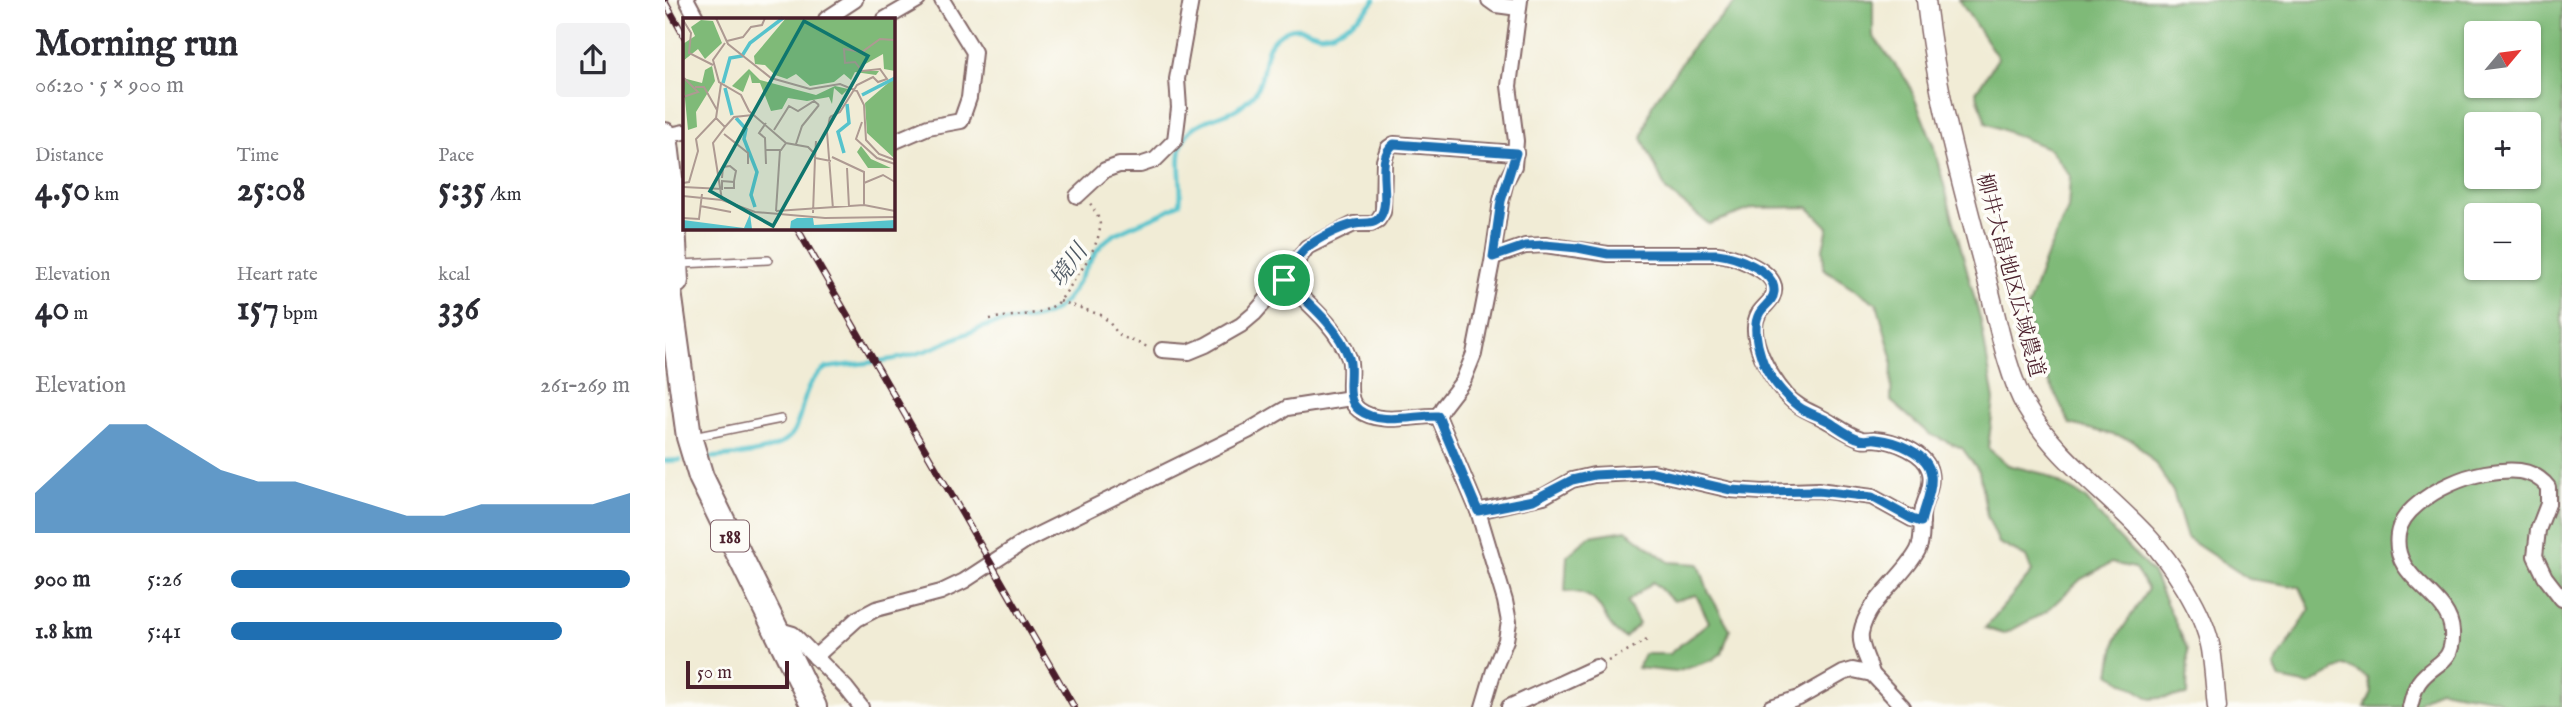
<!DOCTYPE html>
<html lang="en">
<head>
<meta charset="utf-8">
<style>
	:root { --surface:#fff; --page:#f2f2f3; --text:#2b2b33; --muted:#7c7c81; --accent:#1f6fb2 }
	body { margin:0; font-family:"IM FELL English","Noto Serif JP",serif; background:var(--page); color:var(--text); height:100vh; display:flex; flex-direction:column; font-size:26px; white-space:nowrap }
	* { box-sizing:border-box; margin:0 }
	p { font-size:23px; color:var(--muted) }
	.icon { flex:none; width:38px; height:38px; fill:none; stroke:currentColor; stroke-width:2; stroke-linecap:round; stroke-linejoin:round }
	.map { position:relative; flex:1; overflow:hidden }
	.panel { display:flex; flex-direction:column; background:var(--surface); width:665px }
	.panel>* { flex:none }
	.needle { width:46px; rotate:61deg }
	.buttons { position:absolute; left:1799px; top:21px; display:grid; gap:14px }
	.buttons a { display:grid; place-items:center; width:77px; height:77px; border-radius:7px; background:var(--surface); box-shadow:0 2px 5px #0004; font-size:35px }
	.scale { position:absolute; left:21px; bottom:18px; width:103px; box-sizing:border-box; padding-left:7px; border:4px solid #4a1f2b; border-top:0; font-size:19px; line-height:24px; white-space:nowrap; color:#4a1f2b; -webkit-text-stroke:5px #fdfcf7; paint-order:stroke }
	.pin { position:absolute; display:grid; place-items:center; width:60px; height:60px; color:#fff; margin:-30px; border:4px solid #fff; border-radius:50%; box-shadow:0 2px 7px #0007 }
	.round { display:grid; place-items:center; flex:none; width:74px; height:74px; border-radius:7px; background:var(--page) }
	.head { display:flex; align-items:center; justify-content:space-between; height:119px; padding:0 35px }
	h1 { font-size:38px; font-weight:700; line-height:52px }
	.figures { display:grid; grid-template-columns:repeat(3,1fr); gap:10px; height:119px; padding:7px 35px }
	.figures div { display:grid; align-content:center }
	.figures b { font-size:35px; font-weight:700 }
	.figures small { font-size:19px; font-weight:400 }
	.figures p { font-size:19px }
	.chart { height:196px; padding:14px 35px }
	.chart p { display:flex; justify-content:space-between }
	.chart svg { width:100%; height:126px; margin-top:7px; fill:var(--accent); opacity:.7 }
	ul { padding:0 35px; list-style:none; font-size:23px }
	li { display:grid; grid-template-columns:112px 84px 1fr; align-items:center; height:52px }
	li i { height:18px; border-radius:9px; background:var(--accent) }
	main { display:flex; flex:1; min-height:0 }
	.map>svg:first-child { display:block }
	.forest { fill:#7fba78; stroke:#646c52; stroke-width:2; fill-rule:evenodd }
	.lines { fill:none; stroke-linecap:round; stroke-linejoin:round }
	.stream { stroke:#56c3cc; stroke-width:4.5 }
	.service-casing { stroke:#846767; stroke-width:10 }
	.minor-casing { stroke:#846767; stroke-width:18 }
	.tertiary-casing { stroke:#846767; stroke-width:21 }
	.trunk-casing { stroke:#846767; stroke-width:28 }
	.path { stroke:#846767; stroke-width:2.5; stroke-dasharray:2 5; stroke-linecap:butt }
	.service { stroke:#fff; stroke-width:7 }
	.minor { stroke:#fff; stroke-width:14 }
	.tertiary { stroke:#fff; stroke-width:18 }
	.trunk { stroke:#fff; stroke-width:24 }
	.rail-casing { stroke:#4a1f2b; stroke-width:7 }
	.rail { stroke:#fdfcf7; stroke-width:4.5; stroke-dasharray:13; stroke-linecap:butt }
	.route-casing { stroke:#fff; stroke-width:14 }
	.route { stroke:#1f6fb2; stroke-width:9 }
	.labels { text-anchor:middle; stroke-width:7; stroke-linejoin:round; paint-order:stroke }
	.shield { fill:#fdfcf7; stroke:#806168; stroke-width:2 }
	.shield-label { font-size:19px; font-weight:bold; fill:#4a1f2b }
	.street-label { font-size:21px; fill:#4a1f2b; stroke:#fdfcf7 }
	.water-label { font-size:23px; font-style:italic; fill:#4e5863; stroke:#fdfcf7 }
	.inset-river { fill:none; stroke:#56c3cc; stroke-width:3.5 }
	.inset-road { fill:none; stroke:#ae9a92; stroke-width:2 }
	.view { fill:#0f766e; fill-opacity:0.15; stroke:#0f766e; stroke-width:3.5 }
	.inset-edge { fill:none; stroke:#4a1f2b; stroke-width:3.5 }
</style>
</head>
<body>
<main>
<section class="panel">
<div class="head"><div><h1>Morning run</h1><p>06:20 · 5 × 900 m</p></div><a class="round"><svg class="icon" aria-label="share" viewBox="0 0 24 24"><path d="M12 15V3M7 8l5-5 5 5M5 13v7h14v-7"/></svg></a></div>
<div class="figures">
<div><p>Distance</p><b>4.50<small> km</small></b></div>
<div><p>Time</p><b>25:08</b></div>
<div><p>Pace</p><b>5:35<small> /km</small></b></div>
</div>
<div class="figures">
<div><p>Elevation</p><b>40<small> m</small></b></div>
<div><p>Heart rate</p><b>157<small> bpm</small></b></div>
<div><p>kcal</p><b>336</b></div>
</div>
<div class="chart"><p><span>Elevation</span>261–269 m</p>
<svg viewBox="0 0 160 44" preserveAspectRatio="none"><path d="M0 44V30L10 18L20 6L30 6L40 14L50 22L60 26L70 26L80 30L90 34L100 38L110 38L120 34L130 34L140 34L150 34L160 30V44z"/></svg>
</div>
<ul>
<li><b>900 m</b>5:26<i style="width:100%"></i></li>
<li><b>1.8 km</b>5:41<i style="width:83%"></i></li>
</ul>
</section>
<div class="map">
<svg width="1897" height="707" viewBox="0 0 1897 707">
	<rect width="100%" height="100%" fill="#fdfcf7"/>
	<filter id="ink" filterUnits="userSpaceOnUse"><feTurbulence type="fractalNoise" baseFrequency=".0143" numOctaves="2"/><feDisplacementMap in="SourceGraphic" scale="14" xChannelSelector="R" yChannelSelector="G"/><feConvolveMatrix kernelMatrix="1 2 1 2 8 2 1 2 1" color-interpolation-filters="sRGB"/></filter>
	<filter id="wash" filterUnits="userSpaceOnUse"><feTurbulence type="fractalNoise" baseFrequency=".00686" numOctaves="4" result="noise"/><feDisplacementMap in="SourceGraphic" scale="28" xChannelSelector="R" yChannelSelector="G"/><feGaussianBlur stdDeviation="1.57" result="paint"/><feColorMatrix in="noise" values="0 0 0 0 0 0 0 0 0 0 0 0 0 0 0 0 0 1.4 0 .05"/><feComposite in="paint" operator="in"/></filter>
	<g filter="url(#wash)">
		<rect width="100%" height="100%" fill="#f1ecd6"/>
		<g class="forest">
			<path d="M1073,0H1208V36L1243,82L1268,144L1316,322L1329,400L1323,448L1343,465L1379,474L1420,498L1451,535L1487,572L1523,650L1522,695L1486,699L1445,674L1451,639L1483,589L1469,568L1446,563L1416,579L1381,612L1339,634L1320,628L1367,572L1361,557L1334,543L1322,516L1314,471L1297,448L1264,434L1226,401L1227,357L1212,304L1159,269L1158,248L1163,227L1143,207L1089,208L1044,224L1001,190L977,138L987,105L1031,42Z"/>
			<path d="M1294,0H1897V707H1843L1831,699L1774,689L1747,707H1700L1707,693L1703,678L1680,665L1644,685L1615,679L1609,666L1645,609L1635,587L1584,579L1522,538L1508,492L1492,466L1468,440L1405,424L1387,387L1368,353L1362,309L1379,261L1403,209L1405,176L1385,149L1321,123L1311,92L1333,58ZM1811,33H1864V86H1811ZM1811,124H1864V177H1811ZM1811,215H1864V268H1811Z"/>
			<path d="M961,530L1004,562L1034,564L1044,593L1065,629L1057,653L1047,660L1011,672L972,668L979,654H1004L1044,622L1031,595L1008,601L988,582L962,602L974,624L960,638C931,623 946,593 900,591L902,556L925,536Z"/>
		</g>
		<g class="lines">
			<g class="stream">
				<path d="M41,458C64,456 116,455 129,431C141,406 135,386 161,368C193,363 229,362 260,351C283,343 305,330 329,324C350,319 372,323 390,310C415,292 420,257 444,238C465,223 493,219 515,203C518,184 511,162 517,144C528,114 565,120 581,101C585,98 590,93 592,89C604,66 593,44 622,30C634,25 642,31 653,34C670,37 701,13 710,0"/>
				<path d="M0,461L15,460"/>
			</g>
		</g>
	</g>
	<g filter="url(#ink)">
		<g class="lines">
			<defs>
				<g id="service">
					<path d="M15,264L103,260"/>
					<path d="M28,437L116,419"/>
				</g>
				<g id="minor">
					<path d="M22,0L32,19"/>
					<path d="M824,0L831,5L853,8"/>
					<path d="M161,19L190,0"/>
					<path d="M220,19L253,0"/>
					<path d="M0,136L19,132"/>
					<path d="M228,142L263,127L296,121L304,98L309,52L277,0"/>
					<path d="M412,196L440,170L454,165H475L490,160L510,140L514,108L512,79L526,0"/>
					<path d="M828,257L860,246L880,245L943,254H1052C1067,255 1105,269 1109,286C1111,299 1100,304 1094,313C1080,337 1106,377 1121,395C1133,408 1147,412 1161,420C1172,426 1182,434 1194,438C1199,441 1203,439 1209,439C1228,440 1261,452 1265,472C1268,485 1261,497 1258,508C1255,522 1259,538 1253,550C1238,579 1202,600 1196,633C1194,647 1204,660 1207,674"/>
					<path d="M619,280C643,304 671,325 684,358C689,374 678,398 694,410C715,426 750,415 773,416"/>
					<path d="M497,350L524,352L541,345L576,325L589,314L619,280L642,247L689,224H706L713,220L718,212L719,161L723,148L729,144L851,153"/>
					<path d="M813,511L879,496L907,480L929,475L988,472L1066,490L1098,492L1153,490L1207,497L1247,519L1257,522"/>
					<path d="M111,629L128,634L181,688L196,707"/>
					<path d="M150,657L192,619L211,609L276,592L299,581L360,541L583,431L622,408L686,398"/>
					<path d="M818,707L829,670L841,640L844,622L840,601L813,511L773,416L778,407L798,381L809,354L828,257L836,201L841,181L849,166L851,141L844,86L855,0"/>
					<path d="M844,707L931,667"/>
					<path d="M1106,707L1134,698L1178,673L1188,670L1207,674L1238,707"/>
					<path d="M1745,707C1747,699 1749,689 1754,682C1769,661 1789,665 1787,632C1785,592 1726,581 1733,534C1735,521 1743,512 1753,504C1771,489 1797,477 1820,473C1844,469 1867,467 1883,487V504L1873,530L1870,556L1880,577L1897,599"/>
				</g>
				<path id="tertiary" d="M1261,0C1271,95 1298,188 1322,280C1332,318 1342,374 1361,407C1392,459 1440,491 1481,535C1506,562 1539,611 1546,649C1549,668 1550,688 1552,707"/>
				<g id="trunk">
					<path d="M0,135L6,186L11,281"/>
					<path d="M0,262L24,437L36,477L149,707"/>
				</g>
			</defs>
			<use href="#service" class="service-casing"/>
			<use href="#minor" class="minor-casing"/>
			<use href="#tertiary" class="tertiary-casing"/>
			<use href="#trunk" class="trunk-casing"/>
			<g class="path">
				<path d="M395,301L436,315L443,321L455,336L483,347"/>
				<path d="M325,319C349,314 376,318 395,301C407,283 433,250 435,228C436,219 429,210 425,203"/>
				<path d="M943,661L982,640"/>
			</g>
			<use href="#service" class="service"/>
			<use href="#minor" class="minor"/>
			<use href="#tertiary" class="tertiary"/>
			<use href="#trunk" class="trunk"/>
			<defs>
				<g id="rail">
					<path d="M0,2L19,36"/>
					<path d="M132,228L409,707"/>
				</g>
			</defs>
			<use href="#rail" class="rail-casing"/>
			<use href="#rail" class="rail"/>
		</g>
	</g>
	<g class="lines" filter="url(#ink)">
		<defs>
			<path id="route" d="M729,144L851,153L836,201L828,257L860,246L880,245L913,248L943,254H1052C1069,256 1111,270 1109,292C1108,302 1098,306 1094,314C1088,325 1092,344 1096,356C1101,374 1119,396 1134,407C1142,413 1154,416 1163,421C1173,427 1183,436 1195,439C1201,441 1206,438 1211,439C1230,441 1264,453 1266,475C1268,490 1259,507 1256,522L1247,519L1207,497L1153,491L1098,492L1066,490L988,472L929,475L907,480L868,500L813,511L773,416C750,415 715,426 694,410C678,398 689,374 684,358C672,325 643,303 619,280C625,269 631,257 641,248C652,239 675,227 690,224C700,222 708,226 715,217C728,199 708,159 729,144Z"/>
		</defs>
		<use href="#route" class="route-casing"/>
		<use href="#route" class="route"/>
	</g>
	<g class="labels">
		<rect class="shield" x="46" y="520.5" width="38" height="31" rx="5"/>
		<g class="shield-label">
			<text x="65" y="543">188</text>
		</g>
		<g class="street-label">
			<text transform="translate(1346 275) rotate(75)" y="7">柳井大畠地区広域農道</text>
		</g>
		<g class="water-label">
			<text transform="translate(403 265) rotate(-54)" y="8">境川</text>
		</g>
	</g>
	<g transform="translate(18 18)">
		<rect width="212" height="212" fill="#f1ecd6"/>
		<path d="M103,0H212V53L201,51L200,36L177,49V53H196L193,57L172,54L168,62L161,56L151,64L127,68L113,56L104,61L92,57L82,47L72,46L71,38ZM18,2L30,3L39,25L22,41L15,31L0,43V26L12,18L8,9ZM29,48L32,63L13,94L14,109L5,112L0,60L19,65L22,52ZM66,51L77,62L133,77L152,68L165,71L159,77L151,70L149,86L146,79L124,83L105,80L99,91L88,93L77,65H69L67,56L60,74L49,68ZM212,59V141L184,115L182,85ZM178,128L188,141L208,150H185L174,134Z" fill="#7fba78"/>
		<path d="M67,196L69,211H0V202L61,210ZM114,200H130L131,207L212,202V211H107L108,203Z" fill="#56c3cc"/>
		<path class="inset-river" d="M40,65L47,40L59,38L67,25L100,0M42,70L49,97M179,77L212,60M53,100L63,111L61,121L74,154L68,177L72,189M161,135L155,114L166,105L164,86"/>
		<path class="inset-road" d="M33,0L45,26L88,60L127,71L157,66L174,73L181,87L183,122L196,136L212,142M0,2L8,15L6,35L30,47M44,23L60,19L68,9L79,7L82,0M42,25L30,42L36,64L58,77L66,93L103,125L125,129L132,136M12,69H21L34,92M0,79L15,74L1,60M147,99L157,94L174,67L190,59L195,64L204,61L197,51L179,53L172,44L162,45L161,31L179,34L197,21L212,22M147,99L144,114L150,191M33,100L42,109L30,125L39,182M179,104L173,121L194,140L212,146M83,105L76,115L82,120L83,146M42,109L51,99L70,97M91,112L106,88L115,93L131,83L136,87M41,116L65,135V146M133,123L132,140L148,143M113,126L119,108L136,87M83,132H98L103,125M149,139L181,154V187M164,150L166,189M39,160L40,149L47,148L53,153L51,163M0,165L6,164L15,133L13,121L33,100L38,66M181,165L200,157L212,164M0,169L39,171V163L51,164V170H41M0,178L39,182L72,194L142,200L212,199M17,188L48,194M93,193L181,187L212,193M93,193L97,132M130,195L132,140M0,200L16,201L19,176"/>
		<path class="view" d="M121,3L185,38L90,208L27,173Z"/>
		<rect width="212" height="212" class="inset-edge"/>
	</g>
</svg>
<div class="buttons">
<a><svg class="needle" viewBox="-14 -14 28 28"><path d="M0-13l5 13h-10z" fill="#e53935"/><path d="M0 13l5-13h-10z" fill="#7c7c81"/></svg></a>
<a>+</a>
<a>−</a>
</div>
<div class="scale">50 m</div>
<div class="pin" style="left:619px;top:280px;background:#1e9e55"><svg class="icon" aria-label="arrive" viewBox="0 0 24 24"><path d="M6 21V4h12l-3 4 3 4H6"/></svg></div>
</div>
</main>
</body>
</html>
